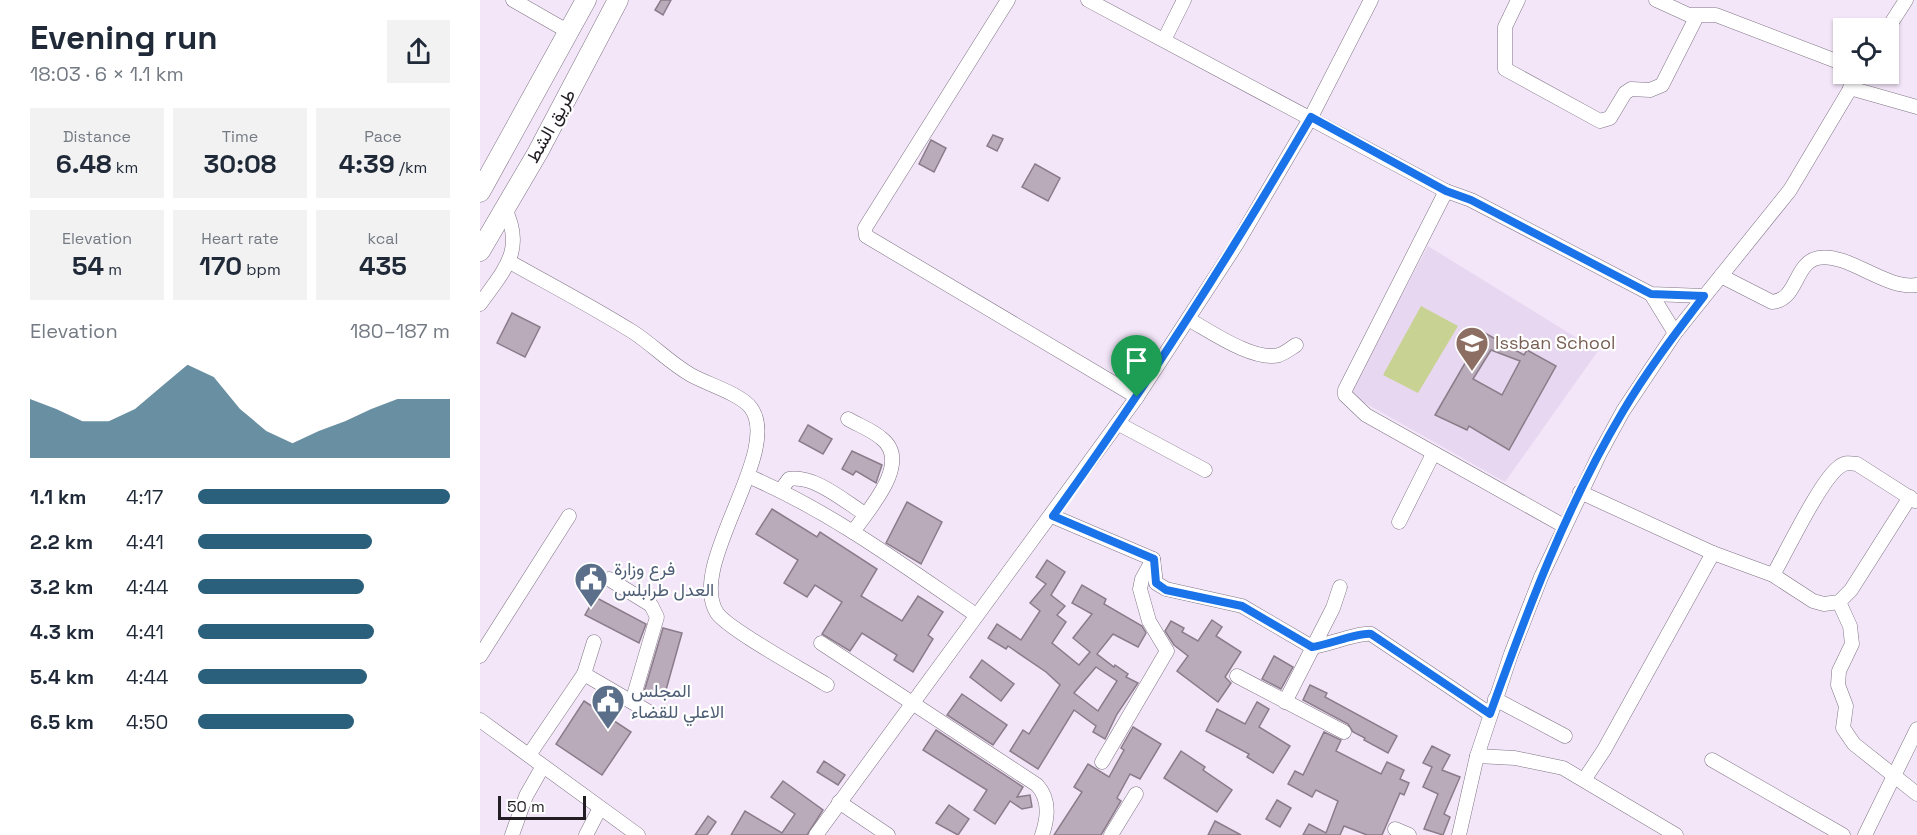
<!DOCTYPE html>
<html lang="en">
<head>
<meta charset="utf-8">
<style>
	:root { --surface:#fff; --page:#f2f2f3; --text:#1f2937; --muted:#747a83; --accent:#2a607b }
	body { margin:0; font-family:"Space Grotesk",Vazirmatn,sans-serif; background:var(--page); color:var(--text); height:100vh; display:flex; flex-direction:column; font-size:22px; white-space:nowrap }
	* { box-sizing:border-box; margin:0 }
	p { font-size:20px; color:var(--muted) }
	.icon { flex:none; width:33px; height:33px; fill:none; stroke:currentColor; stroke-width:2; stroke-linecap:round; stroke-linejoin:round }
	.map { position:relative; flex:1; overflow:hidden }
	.details { display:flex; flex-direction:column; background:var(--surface); width:480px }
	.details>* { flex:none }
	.fabs { position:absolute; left:1353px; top:18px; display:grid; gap:12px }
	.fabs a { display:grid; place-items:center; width:66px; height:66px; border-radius:0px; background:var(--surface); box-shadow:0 2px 4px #0004; font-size:30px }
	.scale { position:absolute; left:18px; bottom:15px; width:88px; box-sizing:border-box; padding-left:6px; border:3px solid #211d23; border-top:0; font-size:16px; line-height:21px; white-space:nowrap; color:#211d23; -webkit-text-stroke:4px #fff; paint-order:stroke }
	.pin { position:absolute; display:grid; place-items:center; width:51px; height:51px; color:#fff; margin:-62px -26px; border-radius:50% 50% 50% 0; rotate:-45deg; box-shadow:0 0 6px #0007 }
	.pin .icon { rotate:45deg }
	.round { display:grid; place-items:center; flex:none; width:63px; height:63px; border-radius:0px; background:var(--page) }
	.summary { display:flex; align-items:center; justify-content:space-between; height:102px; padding:0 30px }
	h1 { font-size:33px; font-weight:700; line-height:45px }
	.figures { display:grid; grid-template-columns:repeat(3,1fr); gap:9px; height:102px; padding:6px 30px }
	.figures div { display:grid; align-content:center; border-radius:0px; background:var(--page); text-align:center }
	.figures b { font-size:26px; font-weight:700 }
	.figures small { font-size:16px; font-weight:400 }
	.figures p { font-size:16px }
	.chart { height:168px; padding:12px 30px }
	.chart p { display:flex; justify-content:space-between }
	.chart svg { width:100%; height:108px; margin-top:6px; fill:var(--accent); opacity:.7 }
	ul { padding:0 30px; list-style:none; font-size:20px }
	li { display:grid; grid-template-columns:96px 72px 1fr; align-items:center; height:45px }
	li i { height:15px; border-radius:8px; background:var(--accent) }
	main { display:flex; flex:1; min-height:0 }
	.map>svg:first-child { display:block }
	.built { fill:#e8d7f0 }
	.green { fill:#c8d292 }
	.building { fill:#baabba; stroke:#8b7c8a; stroke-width:1.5; fill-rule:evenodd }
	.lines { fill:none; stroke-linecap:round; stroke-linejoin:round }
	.minor-casing { stroke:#7f7484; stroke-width:15 }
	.highway-casing { stroke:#7f7484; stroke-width:21 }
	.minor { stroke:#fff; stroke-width:14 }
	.highway { stroke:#fff; stroke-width:20 }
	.route-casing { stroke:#fff; stroke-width:12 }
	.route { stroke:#1a73e8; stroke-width:8 }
	.labels { text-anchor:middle; stroke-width:4.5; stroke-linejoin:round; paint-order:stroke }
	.street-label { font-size:18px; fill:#211d23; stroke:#fff }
	.education-label { font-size:18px; fill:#785e54; stroke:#fff; text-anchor:start }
	.service-label { font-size:18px; fill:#4e5e75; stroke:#fff; text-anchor:start }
</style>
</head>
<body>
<main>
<section class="details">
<div class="summary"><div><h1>Evening run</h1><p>18:03 · 6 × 1.1 km</p></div><a class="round"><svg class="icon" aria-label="share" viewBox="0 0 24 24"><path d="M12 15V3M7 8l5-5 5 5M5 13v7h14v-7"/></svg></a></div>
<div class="figures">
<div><p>Distance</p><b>6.48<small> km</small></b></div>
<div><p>Time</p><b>30:08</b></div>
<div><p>Pace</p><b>4:39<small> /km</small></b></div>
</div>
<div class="figures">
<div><p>Elevation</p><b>54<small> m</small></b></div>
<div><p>Heart rate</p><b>170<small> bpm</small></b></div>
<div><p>kcal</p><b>435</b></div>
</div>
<div class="chart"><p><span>Elevation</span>180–187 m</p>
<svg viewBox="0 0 160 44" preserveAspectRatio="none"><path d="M0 44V20L10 24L20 29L30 29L40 24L50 15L60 6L70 11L80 24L90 33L100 38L110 33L120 29L130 24L140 20L150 20L160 20V44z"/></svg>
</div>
<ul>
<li><b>1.1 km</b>4:17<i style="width:100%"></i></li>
<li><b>2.2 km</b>4:41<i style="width:69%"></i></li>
<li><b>3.2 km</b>4:44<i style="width:66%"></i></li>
<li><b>4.3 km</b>4:41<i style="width:70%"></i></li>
<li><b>5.4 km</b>4:44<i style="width:67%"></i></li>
<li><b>6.5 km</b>4:50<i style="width:62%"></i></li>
</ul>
</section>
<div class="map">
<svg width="1437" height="835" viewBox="0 0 1437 835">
	<rect width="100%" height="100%" fill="#f3e6f9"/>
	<path class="built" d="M948,246L1118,351L1025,482L869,394Z"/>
	<path class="green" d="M941,306L978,326L938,393L903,375Z"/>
	<g class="building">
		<path d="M181,0H191L183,15L175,10Z"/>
		<path d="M513,135L523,139L517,151L507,146Z"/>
		<path d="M451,140L466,148L454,172L439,164Z"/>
		<path d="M555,164L580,178L568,201L542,187Z"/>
		<path d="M32,313L60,327L45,357L17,343Z"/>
		<path d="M1003,332L1044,355L1047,350L1076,366L1029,450L989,426L987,430L955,415ZM1011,350L1040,361L1022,395L993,379Z"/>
		<path d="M328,425L352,439L343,454L319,441Z"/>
		<path d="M372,451L402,465L396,483L376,471L373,475L362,469Z"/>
		<path d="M427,502L462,522L441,564L406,543Z"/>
		<path d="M292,509L337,537L340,532L397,569L381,596L422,621L438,596L463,612L448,635L453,639L433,672L414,660L417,655L382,633L370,651L342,634L362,602L335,585L327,597L304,583L318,560L276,534Z"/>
		<path d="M567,560L585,572L571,595L585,606L577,615L586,622L572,643L599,665L610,652L593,638L612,614L592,603L602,585L626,599L624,604L662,626L666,633L658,647L633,634L617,654L634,667L635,665L648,674L646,677L658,683L637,714L625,739L613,732L616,726L594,710L558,769L530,751L543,730L549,734L580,685L566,672L528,646L526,649L508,638L517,624L541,640L560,611L550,603L566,584L556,577ZM616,667L637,681L618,711L594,693Z"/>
		<path d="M115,597L166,624L159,643L105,615Z"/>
		<path d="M732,620L742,627L736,636L761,652L745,677L751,683L738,702L697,671L708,656L694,645L685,631L691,621L704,628L702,632L718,641Z"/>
		<path d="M183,628L202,633L184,697L164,692Z"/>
		<path d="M794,656L813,667L801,689L782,679Z"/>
		<path d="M502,660L534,684L521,701L490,677Z"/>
		<path d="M830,685L847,693L845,697L917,736L908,753L884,740L885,738L873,732L868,724L823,700Z"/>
		<path d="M482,694L527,725L513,745L467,715Z"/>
		<path d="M104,701L151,732L122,775L76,744Z"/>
		<path d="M777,702L789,709L779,727L810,746L793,773L767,757L769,754L726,731L737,709L765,724Z"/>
		<path d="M653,727L681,744L660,779L650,774L637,798L641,801L621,835H574L602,792L594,787L608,764L629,777L644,750L641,748Z"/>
		<path d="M456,730L543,787L537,797L550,795L552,807L542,809L530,801L515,824L494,810L507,790L443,750Z"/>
		<path d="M844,732L861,740L856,751L901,774L907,762L924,770L920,779L929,783L924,795L920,793L902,835H887L864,826L860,835H823L829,824L846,833L858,801L836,790L832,797L808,784L815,771L823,775Z"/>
		<path d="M952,746L970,755L962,770L980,777L964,814L970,817L963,835L944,829L958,794L943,787L952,767L943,763Z"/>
		<path d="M701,751L725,767L723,770L752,790L737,812L684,778Z"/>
		<path d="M344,761L365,775L358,785L337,772Z"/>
		<path d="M303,781L343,810L327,835H251L265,811L302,833L315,814L291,797Z"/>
		<path d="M797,800L811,808L800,827L786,819Z"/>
		<path d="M469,805L489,819L478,835L456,823Z"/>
		<path d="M228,816L236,822L227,835H215Z"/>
		<path d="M735,821L761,835H728Z"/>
	</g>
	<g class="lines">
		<defs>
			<g id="minor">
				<path d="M33,0L89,32"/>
				<path d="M528,0L385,228L386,236L657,397"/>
				<path d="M608,0L966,191L991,200L1171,294L1224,296"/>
				<path d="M1038,0L1025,27V69L1120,121L1130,118L1145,93L1151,89L1170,90L1182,85L1217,16"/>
				<path d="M1176,0L1209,15H1236L1364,64"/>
				<path d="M1408,28L1426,0"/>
				<path d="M684,40L704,0"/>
				<path d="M1370,88L1437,107"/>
				<path d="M966,191L865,390V395L886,415L1084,526"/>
				<path d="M30,262C71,285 113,307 153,332C173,345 190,363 211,375C227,384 261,394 271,408C303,452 206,565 237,613C249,630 325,671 347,685"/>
				<path d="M1241,276L1292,302C1318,300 1314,263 1338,258C1368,252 1405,290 1437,285"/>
				<path d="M1171,294L1195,333"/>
				<path d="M0,304C24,270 46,250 24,207"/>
				<path d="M708,319C730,331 774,362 799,355C805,353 811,348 816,345"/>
				<path d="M368,419C378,425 392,430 401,438C433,462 388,510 373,532"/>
				<path d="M639,424L725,470"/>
				<path d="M268,476C350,511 423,565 496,615"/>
				<path d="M301,490L309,479C335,475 364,501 385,514"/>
				<path d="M1100,492L1233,553L1293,575L1333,601L1344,604L1359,602L1371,590L1430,497"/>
				<path d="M572,516L673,559L676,583L686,589L762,606L832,647C847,645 880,632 891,634L1010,714"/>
				<path d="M919,522L953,454"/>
				<path d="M1293,575C1307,551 1340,481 1359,467C1365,462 1370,463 1377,464L1435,501"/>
				<path d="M129,579L171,605L177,617L152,702"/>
				<path d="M1359,602L1370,626L1372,644L1359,671L1358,685L1366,706L1363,728L1374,744L1437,794"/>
				<path d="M341,643L557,785C570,799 568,818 562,835"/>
				<path d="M0,656L89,516"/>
				<path d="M104,674L169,712"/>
				<path d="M757,676L864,732"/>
				<path d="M1015,699L1085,736"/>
				<path d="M805,702L853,608L860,587"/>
				<path d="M0,720L158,835"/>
				<path d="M49,755L104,674L114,642"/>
				<path d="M997,756L1035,758L1083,768L1196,835"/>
				<path d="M1232,760L1363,835"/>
				<path d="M622,762L687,651L669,621L660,589L662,579L673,559"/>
				<path d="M1104,780L1124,750L1233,553"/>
				<path d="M359,802L408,835"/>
				<path d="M915,829L929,835"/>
				<path d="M32,835L46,796L63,766"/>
				<path d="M106,835L120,808"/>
				<path d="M336,835L657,397L756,245L831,117L891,0"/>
				<path d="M631,835L656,794"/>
				<path d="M979,835L997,756L1031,654L1061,577L1119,455L1143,411L1195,333L1310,190L1379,74"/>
				<path d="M1385,835L1437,729"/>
			</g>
			<g id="highway">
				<path d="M0,192L106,0"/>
				<path d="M0,251L58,152L138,0"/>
			</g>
		</defs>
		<use href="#minor" class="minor-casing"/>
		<use href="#highway" class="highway-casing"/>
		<use href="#minor" class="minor"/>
		<use href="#highway" class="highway"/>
	</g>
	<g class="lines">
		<defs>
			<path id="route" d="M831,117L966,191L991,200L1171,294L1224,296C1195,334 1166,372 1142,413C1086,507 1047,611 1010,714L891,634C879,632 848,645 832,647L762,606L686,590L676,583L674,559L573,516C666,387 751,254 831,117Z"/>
		</defs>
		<use href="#route" class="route-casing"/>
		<use href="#route" class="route"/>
	</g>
	<defs>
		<symbol id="school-pin" viewBox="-11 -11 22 30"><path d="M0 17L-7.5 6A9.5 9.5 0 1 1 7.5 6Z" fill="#8d6e63" stroke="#fff"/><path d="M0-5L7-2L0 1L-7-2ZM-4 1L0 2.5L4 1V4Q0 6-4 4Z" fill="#fff"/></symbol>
		<symbol id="civic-pin" viewBox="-11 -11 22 30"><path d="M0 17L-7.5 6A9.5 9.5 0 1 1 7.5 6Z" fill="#5c6f8a" stroke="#fff"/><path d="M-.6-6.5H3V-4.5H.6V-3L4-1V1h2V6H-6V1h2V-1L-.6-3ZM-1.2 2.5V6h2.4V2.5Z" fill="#fff"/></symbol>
	</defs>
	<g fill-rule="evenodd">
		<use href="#school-pin" x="973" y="324" width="38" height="52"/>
		<use href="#civic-pin" x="92" y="560" width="38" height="52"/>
		<use href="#civic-pin" x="109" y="682" width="38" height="52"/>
	</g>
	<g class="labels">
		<g class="street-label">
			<text transform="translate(71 126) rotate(-61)" y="6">طريق الشط</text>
		</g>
		<g class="education-label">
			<text x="1015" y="349">Issban School</text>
		</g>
		<g class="service-label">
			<text x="134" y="575">فرع وزارة<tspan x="134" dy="21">العدل طرابلس</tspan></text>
			<text x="151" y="697">المجلس<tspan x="151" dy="21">الاعلي للقضاء</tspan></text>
		</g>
	</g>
</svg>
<div class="fabs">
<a><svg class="icon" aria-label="locate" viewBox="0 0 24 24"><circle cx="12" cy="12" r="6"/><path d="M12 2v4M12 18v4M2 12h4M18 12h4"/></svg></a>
</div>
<div class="scale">50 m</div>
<div class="pin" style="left:657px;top:397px;background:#1e9e55"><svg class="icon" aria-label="arrive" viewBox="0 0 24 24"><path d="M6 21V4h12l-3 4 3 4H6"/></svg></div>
</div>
</main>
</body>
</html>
